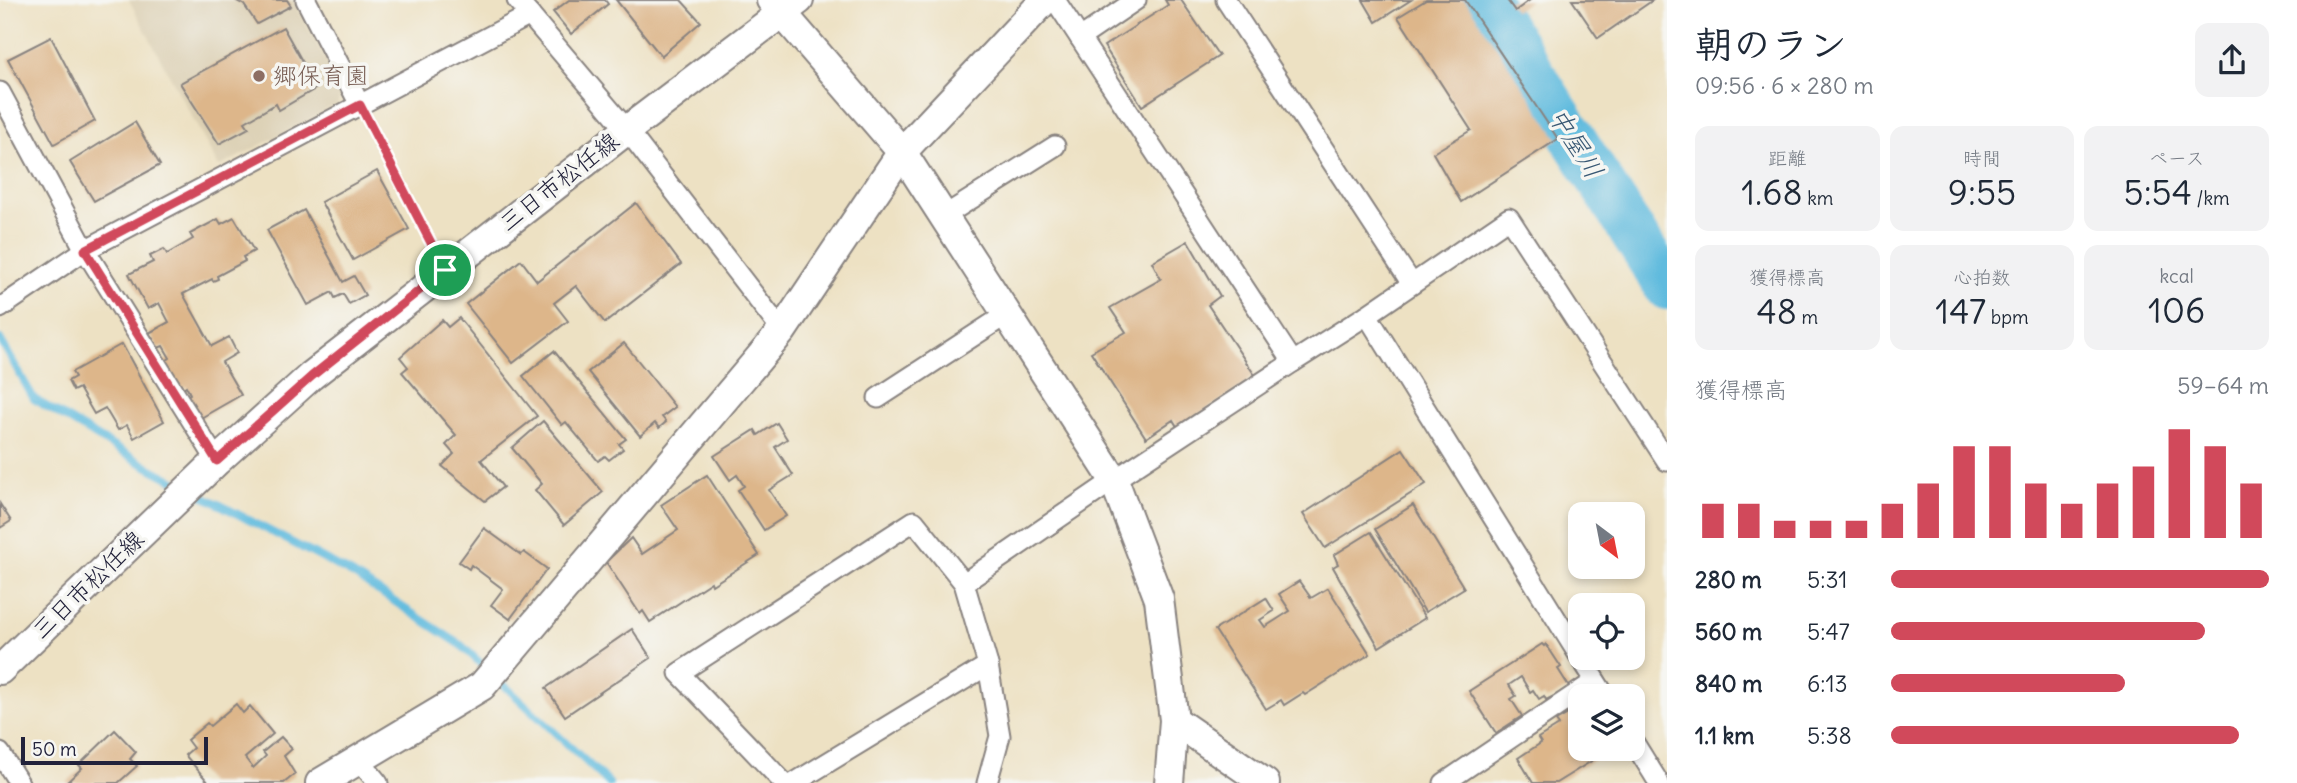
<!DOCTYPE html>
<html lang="ja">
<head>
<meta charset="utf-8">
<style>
	:root { --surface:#fff; --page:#f2f2f3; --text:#1f2937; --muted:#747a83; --accent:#d1495b }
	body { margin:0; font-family:Delius,"Klee One",sans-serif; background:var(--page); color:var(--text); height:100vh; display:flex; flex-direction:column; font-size:26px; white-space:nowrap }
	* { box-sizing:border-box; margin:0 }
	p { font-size:23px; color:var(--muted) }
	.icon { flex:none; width:38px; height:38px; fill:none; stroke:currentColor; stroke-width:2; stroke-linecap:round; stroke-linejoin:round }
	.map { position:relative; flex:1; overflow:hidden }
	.details { display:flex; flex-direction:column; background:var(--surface); width:630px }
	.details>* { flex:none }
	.needle { width:46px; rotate:148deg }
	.buttons { position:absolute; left:1568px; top:502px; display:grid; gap:14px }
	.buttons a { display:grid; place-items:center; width:77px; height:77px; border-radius:14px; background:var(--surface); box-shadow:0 4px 10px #0003; font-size:35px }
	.scale { position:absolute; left:21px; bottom:18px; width:187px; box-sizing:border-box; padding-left:7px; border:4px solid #22223b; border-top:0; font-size:19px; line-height:24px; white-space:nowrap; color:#22223b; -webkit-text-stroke:5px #f6f6f2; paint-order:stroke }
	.pin { position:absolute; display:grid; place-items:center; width:60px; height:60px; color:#fff; margin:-30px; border:4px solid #fff; border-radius:50%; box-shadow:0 2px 7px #0007 }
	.round { display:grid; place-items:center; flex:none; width:74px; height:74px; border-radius:14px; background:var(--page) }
	.head { display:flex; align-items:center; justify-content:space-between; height:119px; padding:0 28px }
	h1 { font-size:38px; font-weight:600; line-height:52px }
	.stats { display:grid; grid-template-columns:repeat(3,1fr); gap:10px; height:119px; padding:7px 28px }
	.stats div { display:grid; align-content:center; border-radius:14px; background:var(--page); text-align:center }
	.stats b { font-size:35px; font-weight:600 }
	.stats small { font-size:19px; font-weight:400 }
	.stats p { font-size:19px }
	.chart { height:196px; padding:14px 28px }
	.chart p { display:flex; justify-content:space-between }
	.chart svg { width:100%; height:126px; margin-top:7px; stroke:var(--accent); stroke-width:6 }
	ul { padding:0 28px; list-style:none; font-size:23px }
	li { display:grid; grid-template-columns:112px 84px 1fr; align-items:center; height:52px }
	li i { height:18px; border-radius:9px; background:var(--accent) }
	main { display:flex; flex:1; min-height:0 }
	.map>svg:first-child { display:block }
	.built { fill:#dbcfb2 }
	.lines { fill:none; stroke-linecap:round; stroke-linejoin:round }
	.stream { stroke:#60bbde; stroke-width:8 }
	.river { stroke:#60bbde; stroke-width:46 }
	.building { fill:#ddb68a }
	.street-casing { stroke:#88827f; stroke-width:23 }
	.secondary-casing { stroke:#88827f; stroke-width:32 }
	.path { stroke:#88827f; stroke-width:4.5; stroke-dasharray:2 5; stroke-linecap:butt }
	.street { stroke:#fff; stroke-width:19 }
	.secondary { stroke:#fff; stroke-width:28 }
	.route-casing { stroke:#fff; stroke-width:14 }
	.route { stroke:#d1495b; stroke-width:9 }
	.education-dot { fill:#8d6e63; stroke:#f6f6f2; stroke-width:2.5 }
	.labels { text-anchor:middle; stroke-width:7; stroke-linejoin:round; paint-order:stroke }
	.education-label { font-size:24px; fill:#785e54; stroke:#f6f6f2; text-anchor:start }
	.street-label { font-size:24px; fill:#22223b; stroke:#f6f6f2 }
	.water-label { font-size:26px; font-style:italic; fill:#385874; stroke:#f6f6f2 }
</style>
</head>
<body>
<main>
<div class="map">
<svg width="1667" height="783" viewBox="0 0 1667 783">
	<rect width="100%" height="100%" fill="#f6f6f2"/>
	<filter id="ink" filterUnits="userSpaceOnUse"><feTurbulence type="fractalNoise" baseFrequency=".0143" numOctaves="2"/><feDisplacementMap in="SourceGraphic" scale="14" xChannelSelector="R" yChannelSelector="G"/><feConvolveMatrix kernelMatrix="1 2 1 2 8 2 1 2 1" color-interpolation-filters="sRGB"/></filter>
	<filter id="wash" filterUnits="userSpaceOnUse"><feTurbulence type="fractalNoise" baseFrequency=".00686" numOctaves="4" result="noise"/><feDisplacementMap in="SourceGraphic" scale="28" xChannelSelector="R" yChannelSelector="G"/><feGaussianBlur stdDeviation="1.57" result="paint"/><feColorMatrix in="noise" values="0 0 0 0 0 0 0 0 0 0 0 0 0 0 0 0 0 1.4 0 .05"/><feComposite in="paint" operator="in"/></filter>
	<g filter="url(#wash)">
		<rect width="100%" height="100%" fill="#ede1c3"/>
		<path class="built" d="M129,0H293L341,88L338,104L219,167Z"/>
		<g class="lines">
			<path class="stream" d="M0,339L34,399L146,466L352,574L461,645L609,783"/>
			<path class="river" d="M1486,0L1667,287"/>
		</g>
		<g id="blocks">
			<g class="building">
				<path d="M235,0H287L291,6L257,24L244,5Z"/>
				<path d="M569,0H605L608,4L571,34L553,12Z"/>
				<path d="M616,0H681L701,22L661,56Z"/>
				<path d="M1165,0H1181L1219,56L1142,106L1104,46L1168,5Z"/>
				<path d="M1363,0H1411L1376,22Z"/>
				<path d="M1426,0H1465L1558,139L1461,202L1433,153L1471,130L1398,17Z"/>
				<path d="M1507,0H1530L1515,11Z"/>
				<path d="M1572,0H1653L1598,38Z"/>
				<path d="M283,27L317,88L279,110L276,104L245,122L249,128L219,144L180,83Z"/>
				<path d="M51,37L95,121L54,144L8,59Z"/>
				<path d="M135,122L160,165L94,201L70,162Z"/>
				<path d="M377,171L409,229L353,260L321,202Z"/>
				<path d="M636,203L681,264L605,323L576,286L554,303L568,321L513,363L466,304L521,260L537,281Z"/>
				<path d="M304,210L343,282L354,276L365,295L349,304L343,294L335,298L332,292L308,305L267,230Z"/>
				<path d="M234,217L254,251L243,257L245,261L217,276L218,279L213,281L212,279L183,294L212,346L229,337L237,353L222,362L241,395L199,419L184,398L190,394L186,386L180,390L164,362L170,358L163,346L158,348L149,333L169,322L159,303L148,309L129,274L153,262L150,256L164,249L167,254L193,239L190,234L218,219L221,224Z"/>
				<path d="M1188,241L1220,296L1208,305L1254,374L1243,386L1178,428L1173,420L1146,438L1091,352L1126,332L1110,308L1161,279L1152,262Z"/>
				<path d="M459,318L537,416L481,460L503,487L485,501L442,466L454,454L446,445L456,435L402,372L408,367L400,357L442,320L448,327Z"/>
				<path d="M624,343L675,407L662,417L666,422L659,428L655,423L640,436L588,372Z"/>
				<path d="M122,344L164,421L134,438L127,425L118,430L105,408L94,414L79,388L73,391L68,381L75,377L72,372Z"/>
				<path d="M554,351L626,439L619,444L623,449L609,460L605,456L598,461L566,422L562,425L523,376Z"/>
				<path d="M543,421L603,492L564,525L535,490L542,484L512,448Z"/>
				<path d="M777,423L787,439L775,447L793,475L769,490L786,516L764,530L738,490L744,486L737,475L730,480L714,456L755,430L758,435Z"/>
				<path d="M1403,449L1426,484L1325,548L1303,514Z"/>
				<path d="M707,475L759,555L712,585L711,582L650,622L643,611L640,614L606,562L631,538L642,554L678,530L661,505Z"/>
				<path d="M0,504L11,521L0,528Z"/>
				<path d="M1413,505L1464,588L1425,612L1375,529Z"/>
				<path d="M484,528L521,555L524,552L547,569L510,619L491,605L503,589L471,565L469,569L459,562Z"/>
				<path d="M1371,532L1425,618L1379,647L1333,567L1338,564L1334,555Z"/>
				<path d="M1299,581L1311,598L1328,588L1370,654L1305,695L1303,693L1284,705L1281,700L1266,709L1215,630L1266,598L1274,611L1260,620L1265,627L1290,611L1279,594Z"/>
				<path d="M632,629L651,658L565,716L546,688Z"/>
				<path d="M1542,644L1544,646L1546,644L1561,667L1558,669L1570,688L1546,700L1544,696L1539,699L1533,690L1530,692L1521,677L1509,685L1516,696L1511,699L1522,716L1496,733L1469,691Z"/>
				<path d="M236,704L243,713L250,706L273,734L245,758L253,768L266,756L263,752L281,737L292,749L284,756L295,774L284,783H209L185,755L193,748L187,740L207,723L210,726Z"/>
				<path d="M1575,710L1580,718V749H1600L1603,754L1556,783H1533L1518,758L1541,743L1538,738L1559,725L1556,721Z"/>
				<path d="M115,730L136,752L130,759L137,766L118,783H66L82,768L79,765Z"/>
			</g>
		</g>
	</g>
	<g filter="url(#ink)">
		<use href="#blocks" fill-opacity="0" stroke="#88827f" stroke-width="2"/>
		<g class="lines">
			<defs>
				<g id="street">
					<path d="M306,0L360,105"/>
					<path d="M517,0L627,130L782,331"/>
					<path d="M1226,0L1412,284"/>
					<path d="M1080,38L1136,0"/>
					<path d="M0,92L85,250L217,461"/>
					<path d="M944,216L1055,146"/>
					<path d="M0,308L85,250L530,15"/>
					<path d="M1367,315L1509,218L1667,461"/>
					<path d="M1293,362L1367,315L1580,657"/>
					<path d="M878,398L1007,314"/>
					<path d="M964,583L1114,480L1293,362L1055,0"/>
					<path d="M1581,658L1605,696"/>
					<path d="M1633,741L1659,783"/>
					<path d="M0,753L19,783"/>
					<path d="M359,760L378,783"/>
					<path d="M784,783L679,673L914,521L964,583L988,665L794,783"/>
					<path d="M987,783L1000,736L988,665"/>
					<path d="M1444,783L1595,681"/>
				</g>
				<g id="secondary">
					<path d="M771,0L902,152L1114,480L1159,599L1174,720L1169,783"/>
					<path d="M0,670L217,461L311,376L627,130L799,0"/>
					<path d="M1174,720L1265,783"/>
					<path d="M320,783L482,686L782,331L902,152L1045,0"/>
				</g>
			</defs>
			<use href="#street" class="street-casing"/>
			<use href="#secondary" class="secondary-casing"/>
			<path class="path" d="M369,121L433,248"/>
			<use href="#street" class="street"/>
			<use href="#secondary" class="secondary"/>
		</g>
	</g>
	<g class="lines" filter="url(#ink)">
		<defs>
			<path id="route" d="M360,105L445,270L312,376L217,461L85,250Z"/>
		</defs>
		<use href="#route" class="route-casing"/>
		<use href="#route" class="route"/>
	</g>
	<circle class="education-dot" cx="259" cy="76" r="7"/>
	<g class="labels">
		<g class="education-label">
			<text x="273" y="84">郷保育園</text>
		</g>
		<g class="street-label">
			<text transform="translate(559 182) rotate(-38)" y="8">三日市松任線</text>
			<text transform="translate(88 585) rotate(-44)" y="8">三日市松任線</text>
		</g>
		<g class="water-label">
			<text transform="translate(1576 143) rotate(58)" y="9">中屋川</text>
		</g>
	</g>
</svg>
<div class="buttons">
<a><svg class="needle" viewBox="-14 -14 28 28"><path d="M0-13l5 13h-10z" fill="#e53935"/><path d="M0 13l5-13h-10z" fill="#747a83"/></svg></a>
<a><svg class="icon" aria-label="locate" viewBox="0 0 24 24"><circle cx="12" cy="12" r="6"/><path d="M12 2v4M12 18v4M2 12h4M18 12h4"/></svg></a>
<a><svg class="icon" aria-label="layers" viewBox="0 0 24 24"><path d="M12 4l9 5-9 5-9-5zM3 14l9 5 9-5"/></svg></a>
</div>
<div class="scale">50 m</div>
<div class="pin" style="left:445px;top:270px;background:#1e9e55"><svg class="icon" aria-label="arrive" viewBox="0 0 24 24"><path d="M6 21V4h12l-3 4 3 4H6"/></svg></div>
</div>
<section class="details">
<div class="head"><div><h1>朝のラン</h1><p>09:56 · 6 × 280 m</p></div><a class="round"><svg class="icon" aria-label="share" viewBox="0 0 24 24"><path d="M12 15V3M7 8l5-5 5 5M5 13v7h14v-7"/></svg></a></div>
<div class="stats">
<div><p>距離</p><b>1.68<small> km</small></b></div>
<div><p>時間</p><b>9:55</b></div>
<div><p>ペース</p><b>5:54<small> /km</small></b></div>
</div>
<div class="stats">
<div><p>獲得標高</p><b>48<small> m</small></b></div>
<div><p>心拍数</p><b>147<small> bpm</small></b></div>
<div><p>kcal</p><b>106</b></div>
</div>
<div class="chart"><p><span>獲得標高</span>59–64 m</p>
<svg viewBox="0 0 160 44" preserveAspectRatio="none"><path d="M5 44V32M15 44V32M25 44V38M35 44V38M45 44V38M55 44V32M65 44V25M75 44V12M85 44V12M95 44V25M105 44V32M115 44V25M125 44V19M135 44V6M145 44V12M155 44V25"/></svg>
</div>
<ul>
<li><b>280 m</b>5:31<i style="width:100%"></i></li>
<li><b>560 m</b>5:47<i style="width:83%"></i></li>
<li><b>840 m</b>6:13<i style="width:62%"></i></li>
<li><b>1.1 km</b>5:38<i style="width:92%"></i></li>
</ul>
</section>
</main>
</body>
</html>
